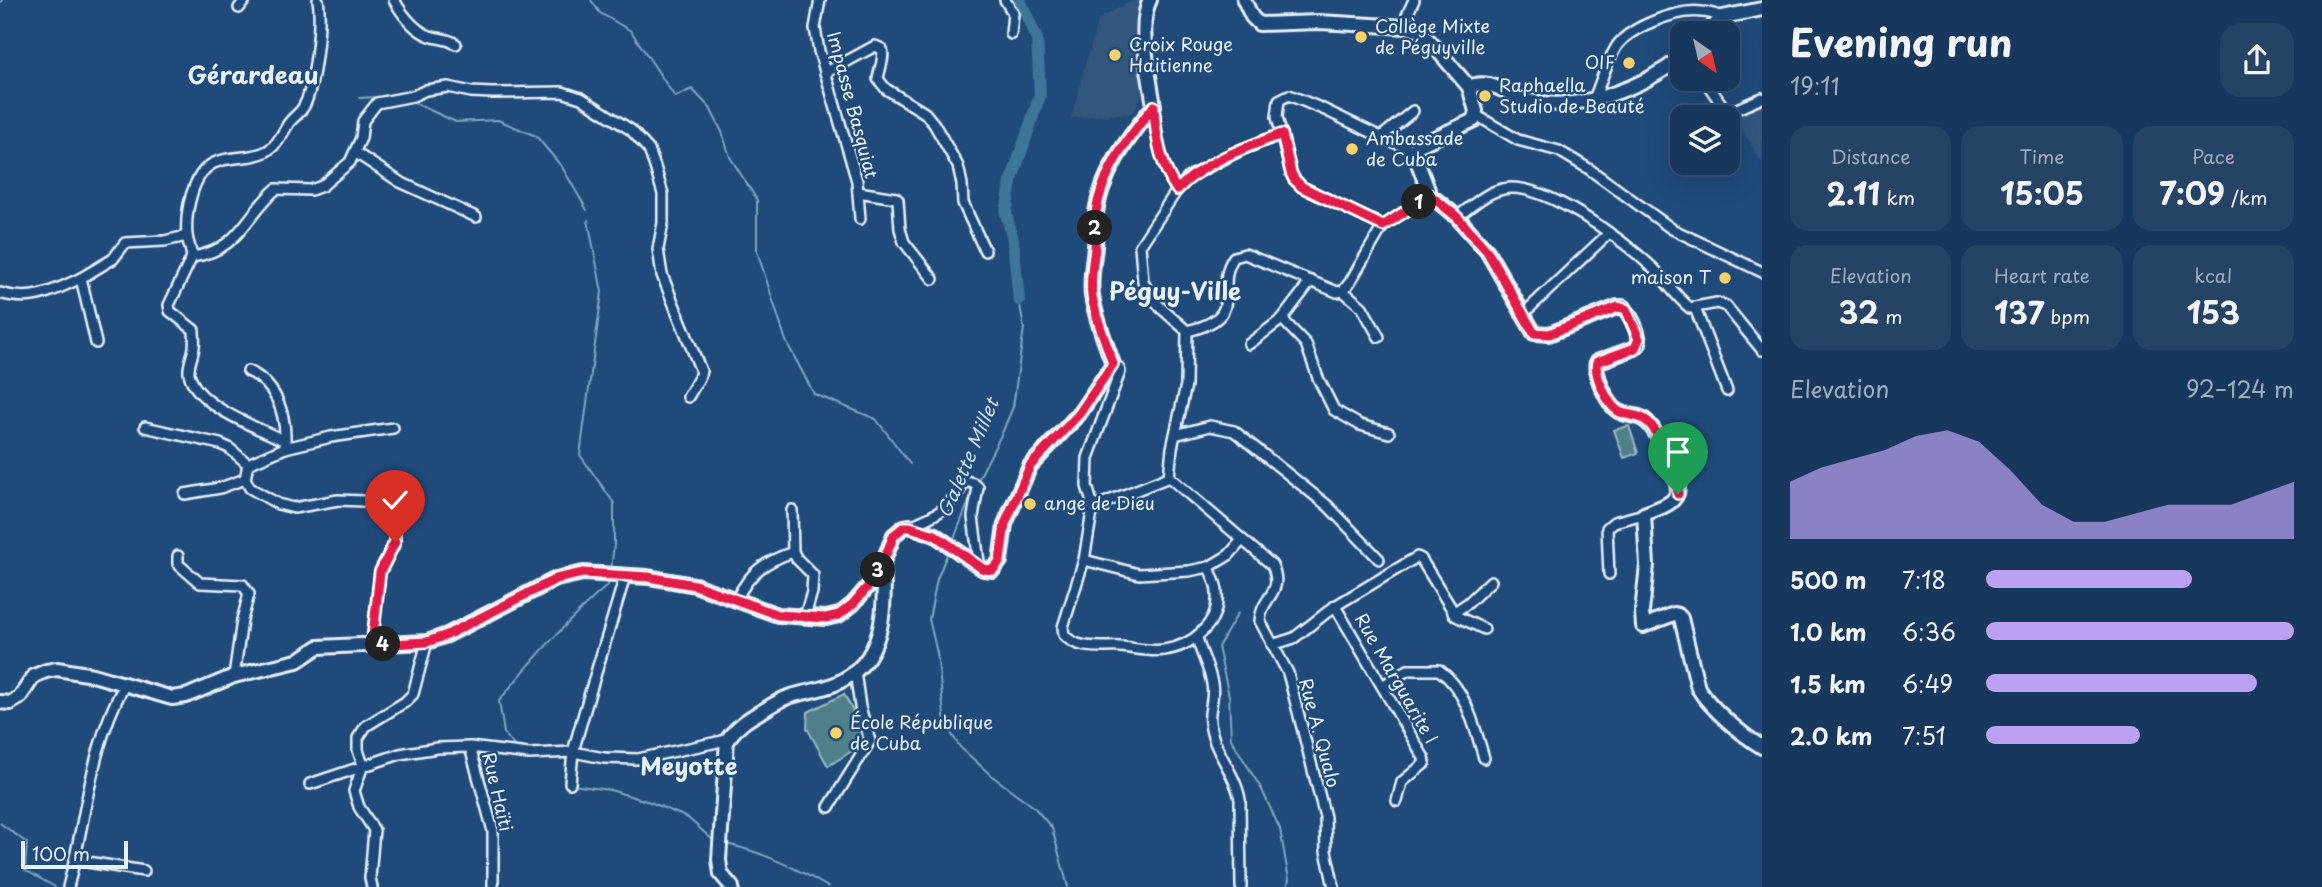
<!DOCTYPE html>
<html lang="en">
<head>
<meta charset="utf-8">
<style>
	:root { --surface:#17385c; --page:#244365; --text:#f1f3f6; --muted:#9eacbb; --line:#365272; --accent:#bca0f2 }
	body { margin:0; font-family:"Playpen Sans",sans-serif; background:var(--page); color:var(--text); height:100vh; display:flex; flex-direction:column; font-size:26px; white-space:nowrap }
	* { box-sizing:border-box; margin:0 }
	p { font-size:23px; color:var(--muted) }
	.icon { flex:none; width:38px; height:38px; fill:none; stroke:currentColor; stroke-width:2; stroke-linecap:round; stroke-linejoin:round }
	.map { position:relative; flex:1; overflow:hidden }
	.side { display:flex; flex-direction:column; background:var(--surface); width:560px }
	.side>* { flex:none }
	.needle { width:46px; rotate:146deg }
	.fabs { position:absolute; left:1670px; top:21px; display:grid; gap:14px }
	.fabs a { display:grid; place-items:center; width:70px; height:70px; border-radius:14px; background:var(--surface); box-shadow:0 7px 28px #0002,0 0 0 2px var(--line); font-size:35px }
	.scale { position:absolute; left:21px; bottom:18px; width:107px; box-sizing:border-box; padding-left:7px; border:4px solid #e8f1f8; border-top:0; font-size:19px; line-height:24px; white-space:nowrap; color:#e8f1f8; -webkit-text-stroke:5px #1f4a7a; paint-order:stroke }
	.pin { position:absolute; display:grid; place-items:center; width:60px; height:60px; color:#fff; margin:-72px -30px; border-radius:50% 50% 50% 0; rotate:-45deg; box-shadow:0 0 7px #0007 }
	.pin .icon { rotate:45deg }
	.km { position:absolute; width:35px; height:35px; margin:-18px; border-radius:50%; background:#222; color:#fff; font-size:19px; line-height:35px; text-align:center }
	.round { display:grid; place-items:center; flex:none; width:74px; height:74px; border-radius:21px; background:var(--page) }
	.headline { display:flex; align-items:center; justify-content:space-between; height:119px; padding:0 28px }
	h1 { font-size:38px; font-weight:700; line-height:52px }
	.stats { display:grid; grid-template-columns:repeat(3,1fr); gap:10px; height:119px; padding:7px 28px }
	.stats div { display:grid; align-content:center; border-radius:18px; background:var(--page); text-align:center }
	.stats b { font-size:30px; font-weight:700 }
	.stats small { font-size:19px; font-weight:400 }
	.stats p { font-size:19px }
	.chart { height:196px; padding:14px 28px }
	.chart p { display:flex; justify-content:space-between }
	.chart svg { width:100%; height:126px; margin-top:7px; fill:var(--accent); opacity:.7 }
	ul { padding:0 28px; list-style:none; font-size:23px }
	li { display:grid; grid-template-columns:112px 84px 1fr; align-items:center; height:52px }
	li i { height:18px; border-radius:9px; background:var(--accent) }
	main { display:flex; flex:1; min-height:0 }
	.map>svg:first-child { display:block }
	.built { fill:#33567c }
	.green { fill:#4f7f89; stroke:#9cb8c0; stroke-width:2 }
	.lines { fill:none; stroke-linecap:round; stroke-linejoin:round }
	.stream { stroke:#81a7be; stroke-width:2 }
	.river { stroke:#3d7698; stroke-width:12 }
	.street-casing { stroke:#e8f1f8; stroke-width:14 }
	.secondary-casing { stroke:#e8f1f8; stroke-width:18 }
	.street { stroke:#1f4a7a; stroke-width:9 }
	.secondary { stroke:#1f4a7a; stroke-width:12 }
	.route-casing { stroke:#fff; stroke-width:14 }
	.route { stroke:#e11d48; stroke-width:9 }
	.poi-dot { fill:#ffd166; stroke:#1f4a7a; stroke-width:2.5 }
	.labels { text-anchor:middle; stroke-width:5; stroke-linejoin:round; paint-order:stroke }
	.poi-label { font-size:18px; fill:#e8f1f8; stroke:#1f4a7a; text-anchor:start }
	.street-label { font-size:18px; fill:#e8f1f8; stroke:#1f4a7a }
	.water-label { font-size:19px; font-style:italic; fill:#cedfea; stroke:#1f4a7a }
	.district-label { font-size:24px; font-weight:bold; fill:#e8f1f8; stroke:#1f4a7a }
</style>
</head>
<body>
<main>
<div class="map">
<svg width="1762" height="887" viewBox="0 0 1762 887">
	<rect width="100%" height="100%" fill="#1f4a7a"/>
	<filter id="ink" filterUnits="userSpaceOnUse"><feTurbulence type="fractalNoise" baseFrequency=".0143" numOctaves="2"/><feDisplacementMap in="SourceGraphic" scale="14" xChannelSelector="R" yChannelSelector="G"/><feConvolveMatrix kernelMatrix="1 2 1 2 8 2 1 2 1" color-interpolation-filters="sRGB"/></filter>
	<g filter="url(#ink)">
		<g class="built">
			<path d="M1134,0H1140L1143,94L1133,113L1071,118L1098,19Z"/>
			<path d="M1762,104V163L1736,119Z"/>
		</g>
		<g class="green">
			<path d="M1629,426L1638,453L1624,458L1614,430Z"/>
			<path d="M844,694L868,741L828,766L807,728L808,712Z"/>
		</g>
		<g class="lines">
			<g class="stream">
				<path d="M591,0L600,13L631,31L675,97L692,89L710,108L722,132L730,157L757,200V251L786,341L814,394L876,419L910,464"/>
				<path d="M0,3L2,0"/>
				<path d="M359,98L393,96"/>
				<path d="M408,100L456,122L498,120L536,136L562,167L587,210"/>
				<path d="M588,220L602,292L580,455L614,503V545L611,569"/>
				<path d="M977,482L1002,433L1013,407L1024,328L1019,300"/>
				<path d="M953,541L973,491"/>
				<path d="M948,552L937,579L929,619L937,653L945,724L960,747L992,776L1034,807L1052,828L1068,887"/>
				<path d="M1238,613L1218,647L1229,696L1231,739L1262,790L1280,829L1289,880L1287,887"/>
				<path d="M516,748L504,733L499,701C533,659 567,620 608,585L609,581"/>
				<path d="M572,785L610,790L650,802L688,818L714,841"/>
				<path d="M0,823L27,843L25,870L55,887"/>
				<path d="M726,844C763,852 795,867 828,887"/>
			</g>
			<path class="river" d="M1019,300L1013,240L1006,213L1011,182L1040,95L1037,39L1020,0"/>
			<defs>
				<g id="street">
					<path d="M394,0C402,14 413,30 430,36C440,40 445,37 456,44"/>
					<path d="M820,0L815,28L819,51L857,181L860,219"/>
					<path d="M1005,0L1013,13L1011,34"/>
					<path d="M239,8L245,0"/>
					<path d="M1407,27V15L1414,0"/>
					<path d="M825,73L875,46L882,49C885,58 879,70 878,79L886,89L925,113L934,124L958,166L962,184L963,203L985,251"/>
					<path d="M1704,79L1724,108L1730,112L1762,98"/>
					<path d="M1594,99C1601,82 1606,64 1615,49C1627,27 1678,9 1702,12C1709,12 1716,15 1723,17"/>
					<path d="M1154,106C1156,135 1160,165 1177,190"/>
					<path d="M1476,115L1518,140L1559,151L1589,169L1672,229L1762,272"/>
					<path d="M1701,117L1724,108"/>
					<path d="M1381,137L1413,111"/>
					<path d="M356,153L400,182L476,217"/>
					<path d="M858,192L896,198L898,200L900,229L904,242L933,279"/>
					<path d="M1457,217C1471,207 1486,192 1503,189C1543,180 1624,241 1653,268C1666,281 1675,296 1690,308L1717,303L1726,306L1762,350"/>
					<path d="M1383,226L1302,187L1294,179L1291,173L1277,117L1279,100L1289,95L1325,110L1381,137L1413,150"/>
					<path d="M192,257C191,250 188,242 187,236C185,213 192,173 214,163C230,155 251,160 267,151C277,145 281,136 287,126C291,118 300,114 304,106C314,88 322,22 318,0"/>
					<path d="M1343,291L1362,307L1379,337"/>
					<path d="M0,293C32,303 53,291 81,278"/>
					<path d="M1695,308L1727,391"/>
					<path d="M1522,315L1608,234"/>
					<path d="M1282,319L1306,344L1318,378L1334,410L1360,425L1389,433"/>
					<path d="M1187,331L1161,308L1148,292L1143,281L1140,246L1177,190L1189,177L1243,149L1282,134"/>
					<path d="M96,343L81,278L113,259L125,243L164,241L187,236"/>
					<path d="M1249,344L1282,319L1311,281"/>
					<path d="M1113,364L1119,368L1120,372L1088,458L1087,486L1093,506L1084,560L1063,627L1064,635C1079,651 1101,646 1120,647C1135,648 1149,652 1164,650C1192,646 1220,624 1217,593C1217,583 1212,576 1209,567"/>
					<path d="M248,371C275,383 286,412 285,441"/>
					<path d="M145,427L220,444L229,448L248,464"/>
					<path d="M1175,435L1210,426L1234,431L1328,506L1379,559"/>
					<path d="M285,448L331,437L393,428"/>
					<path d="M1169,477L1172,448L1186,385L1187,331C1250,316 1212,289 1234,257L1245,254L1337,292L1343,291L1350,282L1383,226L1430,195"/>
					<path d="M1169,477L1272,565C1285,594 1261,596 1260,621L1288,673L1325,817L1326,851L1334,887"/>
					<path d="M185,494L220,488L245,479"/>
					<path d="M1093,506L1099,505L1169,477"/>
					<path d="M792,510L793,552L797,559L813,575L812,592L805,616"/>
					<path d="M910,526C941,513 947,510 966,481L973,483L978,487L973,517L979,562L982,568"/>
					<path d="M178,556V564L200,583L243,585L249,594L242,620L234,676"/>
					<path d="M1084,560L1139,574L1189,571L1209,567L1229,555L1242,540"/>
					<path d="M1609,574L1607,528L1614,522L1644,514"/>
					<path d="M625,576C608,635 589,693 573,752L604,758L638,759L727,740"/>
					<path d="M736,600C750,572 764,562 793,552"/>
					<path d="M1335,606L1424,758L1425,763L1402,782L1397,801"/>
					<path d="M1453,613L1468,603L1491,581"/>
					<path d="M1197,637C1200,653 1210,668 1212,684C1215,698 1208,711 1210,722C1212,750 1236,773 1240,800L1241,887"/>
					<path d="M372,645L380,572L395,542V511L382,504L363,501L338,500L294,508L278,504L250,488L245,479L248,464L285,448V441C257,427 195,406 189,373C188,364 193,356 194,347C195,341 194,335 194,330L170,311L169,305L192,257C239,251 245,216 276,189L311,190L322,186L350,162L361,138L363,121L377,103L413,96L426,90L448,87L471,92L492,93L562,92L581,98L631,130L649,150L655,167L663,194V223L658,249L662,275L701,371L699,378L688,397"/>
					<path d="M1272,645L1294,638L1335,606L1417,557L1421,559L1456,616L1484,629"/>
					<path d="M1382,686L1408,670H1439C1466,689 1475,728 1484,758"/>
					<path d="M470,747L493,831V887"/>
					<path d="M310,784L400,754L437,748L470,747L529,754L573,752L570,783"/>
					<path d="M829,807L870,741L860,707L855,671"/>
					<path d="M75,860L144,871"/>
					<path d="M68,887C86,820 90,746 125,684"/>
					<path d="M372,887L370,878L374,830L359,807L354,791L363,765L358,750V738L366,726L405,702L413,694L427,642"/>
				</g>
				<g id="secondary">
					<path d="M1244,0L1252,17L1259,24L1319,22L1407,27L1420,31L1433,45L1469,87"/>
					<path d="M1706,33L1723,17L1762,9"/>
					<path d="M1682,57C1642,88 1581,112 1530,101C1510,97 1491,77 1469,87L1476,111L1474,120L1417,146L1413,150L1430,195L1457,217L1487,251L1534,333L1549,334L1617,307H1623C1631,315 1639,333 1639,344L1635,348L1597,362C1593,373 1608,405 1618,411C1628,417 1639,413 1648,423C1660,435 1674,472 1678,488C1677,505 1658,508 1644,514L1647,565L1642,612L1643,626L1674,614L1678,615L1681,618L1698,688C1710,708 1742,735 1762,747"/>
					<path d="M0,702L10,703L20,697L34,676L46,671L57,669L93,675L172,698L186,696L234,676L297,661L318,647L427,642L447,635L556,579L583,573L648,577L695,585L778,615L826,618L839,615L853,604L870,584L883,562L894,535L904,527L910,526L935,535L983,569L993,570L1000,561L1005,524L1030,466L1079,414L1113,364C1105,341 1096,320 1092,296C1090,278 1093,265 1095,247C1096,238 1094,229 1095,220C1099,176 1127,139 1154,106C1150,78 1137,25 1150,0"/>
					<path d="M732,887L721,874L719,860L727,740C737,726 749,718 764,710C772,705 780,700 788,697C803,692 821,690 835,684C885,663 886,609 883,562"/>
				</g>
			</defs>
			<use href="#street" class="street-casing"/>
			<use href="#secondary" class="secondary-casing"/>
			<use href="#street" class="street"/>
			<use href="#secondary" class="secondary"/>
		</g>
	</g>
	<g class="lines" filter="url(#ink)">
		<defs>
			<path id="route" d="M395,542L380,572L372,645L427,642L447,635L556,579L583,573L648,577L695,585L778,615L826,618L839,615L853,604L870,584L883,562L894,535L904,527H910L935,535L983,569L993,570L1000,561L1005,524L1030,466L1079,414L1113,364C1106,341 1096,320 1092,296C1090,278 1093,265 1095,248C1096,238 1094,229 1095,220C1099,176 1127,139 1154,106C1155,135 1160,165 1177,190C1204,161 1245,148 1282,134L1291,173L1294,179L1302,187L1383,226L1430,195L1457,217L1487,251L1534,333L1549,334L1618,307L1626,309L1639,339L1635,348L1597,362C1593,373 1608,405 1618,411C1628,417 1639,413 1649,423C1660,434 1678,478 1678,494"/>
		</defs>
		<use href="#route" class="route-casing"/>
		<use href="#route" class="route"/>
	</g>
	<g class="poi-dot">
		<circle cx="1361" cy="37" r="7"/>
		<circle cx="1115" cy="55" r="7"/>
		<circle cx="1629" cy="63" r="7"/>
		<circle cx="1485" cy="96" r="7"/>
		<circle cx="1352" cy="149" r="7"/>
		<circle cx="1725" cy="278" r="7"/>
		<circle cx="1030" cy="504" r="7"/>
		<circle cx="836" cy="733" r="7"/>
	</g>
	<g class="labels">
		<g class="poi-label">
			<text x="1375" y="33">Collège Mixte<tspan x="1375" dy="21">de Péguyville</tspan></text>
			<text x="1129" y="51">Croix Rouge<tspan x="1129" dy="21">Haitienne</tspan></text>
			<text x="1615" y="69" text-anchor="end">OIF</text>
			<text x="1499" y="92">Raphaella<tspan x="1499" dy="21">Studio de Beauté</tspan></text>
			<text x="1366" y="145">Ambassade<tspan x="1366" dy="21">de Cuba</tspan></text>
			<text x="1711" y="284" text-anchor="end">maison T</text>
			<text x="1044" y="510">ange de Dieu</text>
			<text x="850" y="729">École République<tspan x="850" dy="21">de Cuba</tspan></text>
		</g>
		<g class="street-label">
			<text transform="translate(852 105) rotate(75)" y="6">Impasse Basquiat</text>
			<text transform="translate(1396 679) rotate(60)" y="6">Rue Marguarite I</text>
			<text transform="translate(1319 733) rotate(75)" y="6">Rue A. Qualo</text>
			<text transform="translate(497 792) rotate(77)" y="6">Rue Haïti</text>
		</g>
		<g class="water-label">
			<text transform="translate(968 458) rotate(-67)" y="7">Galette Millet</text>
		</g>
		<g class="district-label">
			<text x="253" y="84">Gérardeau</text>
			<text x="1175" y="300">Péguy-Ville</text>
			<text x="689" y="775">Meyotte</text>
		</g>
	</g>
</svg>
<div class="fabs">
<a><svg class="needle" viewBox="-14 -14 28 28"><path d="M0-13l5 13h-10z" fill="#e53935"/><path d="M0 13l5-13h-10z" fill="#9eacbb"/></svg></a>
<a><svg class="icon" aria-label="layers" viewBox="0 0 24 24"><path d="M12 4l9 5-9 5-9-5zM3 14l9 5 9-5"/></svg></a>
</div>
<div class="scale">100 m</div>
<div class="pin" style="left:1678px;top:494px;background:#1e9e55"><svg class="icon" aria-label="arrive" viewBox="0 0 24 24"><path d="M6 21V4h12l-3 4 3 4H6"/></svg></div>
<div class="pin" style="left:395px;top:542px;background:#d93025"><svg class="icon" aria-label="check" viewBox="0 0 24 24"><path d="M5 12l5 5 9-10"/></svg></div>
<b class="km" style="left:1419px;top:202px">1</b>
<b class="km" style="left:1095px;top:228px">2</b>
<b class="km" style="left:878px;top:570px">3</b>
<b class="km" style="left:383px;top:644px">4</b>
</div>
<section class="side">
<div class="headline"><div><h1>Evening run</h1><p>19:11</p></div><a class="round"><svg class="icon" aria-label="share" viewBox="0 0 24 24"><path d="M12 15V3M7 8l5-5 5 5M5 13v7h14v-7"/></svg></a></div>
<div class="stats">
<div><p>Distance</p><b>2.11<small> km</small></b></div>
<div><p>Time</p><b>15:05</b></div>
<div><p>Pace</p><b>7:09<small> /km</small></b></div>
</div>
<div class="stats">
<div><p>Elevation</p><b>32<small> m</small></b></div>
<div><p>Heart rate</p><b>137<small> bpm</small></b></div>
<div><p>kcal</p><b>153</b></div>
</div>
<div class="chart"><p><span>Elevation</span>92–124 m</p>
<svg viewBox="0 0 160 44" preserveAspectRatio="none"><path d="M0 44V24L10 19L20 16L30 13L40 8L50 6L60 10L70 20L80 32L90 38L100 38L110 35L120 32L130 32L140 32L150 28L160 24V44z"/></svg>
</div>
<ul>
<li><b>500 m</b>7:18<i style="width:67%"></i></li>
<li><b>1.0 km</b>6:36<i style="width:100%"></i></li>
<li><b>1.5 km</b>6:49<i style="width:88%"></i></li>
<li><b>2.0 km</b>7:51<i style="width:50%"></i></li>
</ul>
</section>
</main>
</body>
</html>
